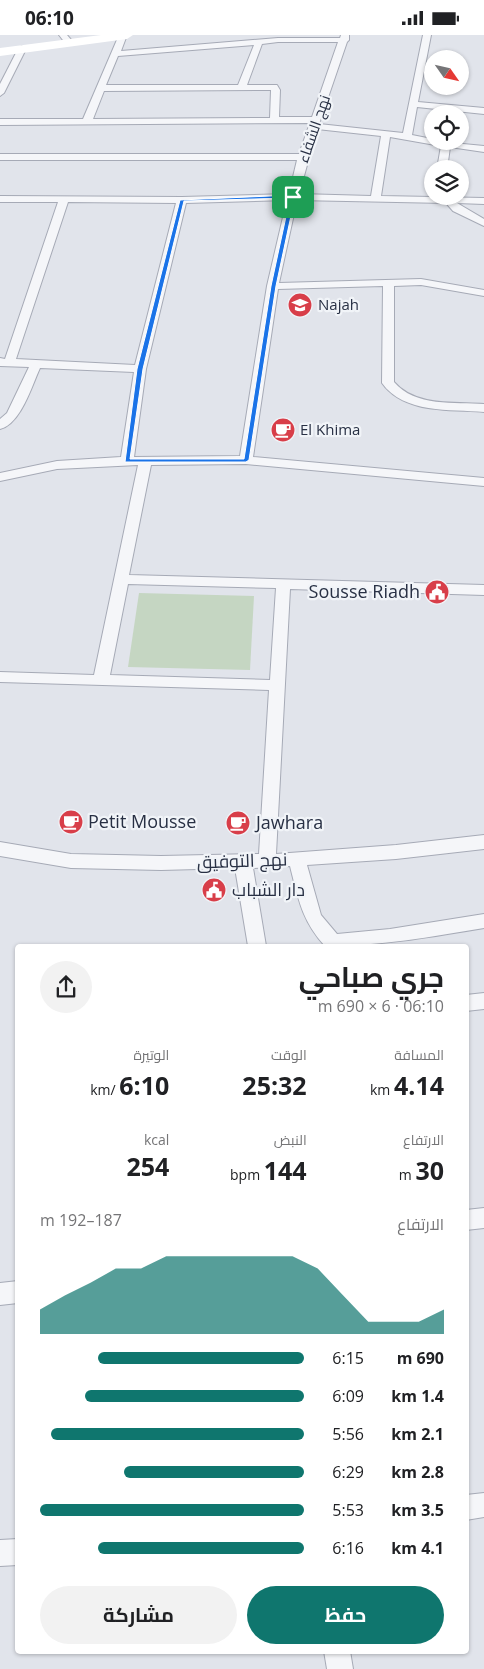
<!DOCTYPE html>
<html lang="ar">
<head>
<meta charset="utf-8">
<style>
	:root { --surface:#fff; --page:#f2f2f2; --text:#202124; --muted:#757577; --accent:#0f766e }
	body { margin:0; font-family:"Open Sans",Cairo,sans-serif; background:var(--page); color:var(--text); direction:rtl; height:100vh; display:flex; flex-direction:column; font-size:19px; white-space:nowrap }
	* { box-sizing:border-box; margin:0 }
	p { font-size:16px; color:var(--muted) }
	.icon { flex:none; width:28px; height:28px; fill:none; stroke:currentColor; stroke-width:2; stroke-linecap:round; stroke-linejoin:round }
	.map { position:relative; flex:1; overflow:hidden; direction:ltr }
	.details { position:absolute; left:15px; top:909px; width:454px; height:710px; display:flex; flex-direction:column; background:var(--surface); border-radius:5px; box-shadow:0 1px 4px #0004; direction:rtl }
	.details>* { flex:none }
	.needle { width:32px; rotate:124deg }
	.buttons { position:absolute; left:424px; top:15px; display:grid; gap:10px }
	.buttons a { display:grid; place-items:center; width:45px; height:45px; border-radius:50%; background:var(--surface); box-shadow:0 1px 4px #0004; font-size:25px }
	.pin { position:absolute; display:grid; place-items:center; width:42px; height:42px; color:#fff; margin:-21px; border-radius:10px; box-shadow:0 2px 8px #0006 }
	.round { display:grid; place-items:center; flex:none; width:52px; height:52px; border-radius:26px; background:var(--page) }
	.headline { display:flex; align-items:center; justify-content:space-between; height:85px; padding:0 25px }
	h1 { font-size:28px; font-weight:700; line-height:38px }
	.stats { display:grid; grid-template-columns:repeat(3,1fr); gap:8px; height:85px; padding:5px 25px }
	.stats div { display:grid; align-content:center }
	.stats b { font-size:25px; font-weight:700 }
	.stats small { font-size:14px; font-weight:400 }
	.stats p { font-size:14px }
	.chart { height:140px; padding:10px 25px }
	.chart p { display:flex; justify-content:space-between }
	.chart svg { width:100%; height:90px; margin-top:5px; fill:var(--accent); opacity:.7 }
	.cta { display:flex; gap:10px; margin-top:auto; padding:10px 25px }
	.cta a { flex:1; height:58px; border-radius:30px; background:var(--accent); color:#fff; font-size:20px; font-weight:700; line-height:58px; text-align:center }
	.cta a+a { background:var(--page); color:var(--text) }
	ul { padding:0 25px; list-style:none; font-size:16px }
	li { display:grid; grid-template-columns:80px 60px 1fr; align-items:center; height:38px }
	li i { height:12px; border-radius:6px; background:var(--accent) }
	.status { display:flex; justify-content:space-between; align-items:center; height:35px; padding:0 25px; background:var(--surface); direction:ltr }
	.status svg { height:14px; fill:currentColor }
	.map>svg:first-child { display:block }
	.green { fill:#c5d6c2 }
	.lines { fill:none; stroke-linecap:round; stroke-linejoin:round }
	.street-casing { stroke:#a6aab6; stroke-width:2 }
	.street { fill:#f5f6f9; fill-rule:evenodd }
	.secondary { fill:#fff; fill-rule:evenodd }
	.route { fill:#1a73e8; stroke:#fff; fill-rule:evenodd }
	.labels { text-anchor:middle; stroke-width:4.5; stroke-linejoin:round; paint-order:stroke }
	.far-street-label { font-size:15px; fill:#283044; stroke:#f1f4f8 }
	.far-poi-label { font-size:15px; fill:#283044; stroke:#f1f4f8; text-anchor:start }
	.poi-label { font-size:18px; fill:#283044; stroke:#f1f4f8; text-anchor:start }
	.street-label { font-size:18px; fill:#283044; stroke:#f1f4f8 }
</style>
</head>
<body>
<div class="status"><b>06:10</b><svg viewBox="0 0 49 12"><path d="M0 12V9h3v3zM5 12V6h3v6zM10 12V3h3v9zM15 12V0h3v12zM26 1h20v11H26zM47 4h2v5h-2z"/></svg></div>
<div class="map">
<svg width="484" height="1634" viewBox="0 0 484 1634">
	<rect width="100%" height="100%" fill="#e1e4eb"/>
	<path class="green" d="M139,558L254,561L250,635L128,632Z"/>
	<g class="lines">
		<defs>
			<g id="street">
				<path d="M59,0H67L73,7L66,9Z"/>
				<path d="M119,0H127L121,16L278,3H340L341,0H349V5L347,7L319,89L403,98L423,0H431L418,67L484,73V79L417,72L412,100L432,104V106L484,111V117L450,112L447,134H437L441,111L390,102L381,161L484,163V169L457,168L484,184V191L453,176L446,168L297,165L279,248L421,244L484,255V261L421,250L394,251V347C415,372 455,367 484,369V377C450,374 404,379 382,348L383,251L278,254L253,422L484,443V451L246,429L151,430L129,540L484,550V560L290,554L276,819L396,810L484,800V814L396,824L307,830L321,880L337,899L390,894L484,879V893C431,902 379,911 325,911C302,886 298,863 290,831L253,833L266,911H248L235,833L161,835L71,833L0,821V807L71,819L161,821L259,819L269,655L0,647V637L94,640L138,430L57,434L0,446V438L57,426L121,422L134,337L40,333C32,350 21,389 0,394V384L7,378L29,332L0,331V323L5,324L58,167H0V161L182,162L289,159L297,125H0V119H299L310,88L0,90V84H83ZM278,7H338L312,82H279L280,55L277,50H247L262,9ZM254,10L238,50H106L118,21ZM271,55L270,83L93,84L104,56ZM317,94L381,101L371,161L299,159ZM287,165L267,251L240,421L134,422L146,334L186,168ZM68,167L176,168L135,330L16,324ZM128,549L276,553L270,645L110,640Z"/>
				<path d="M22,11L26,14L4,58L0,61V49L18,14Z"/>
				<path d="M484,958V974L466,976V960Z"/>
				<path d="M484,1173V1193L466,1195V1175Z"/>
				<path d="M18,1246V1268L0,1270V1248Z"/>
				<path d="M484,1458V1482L466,1485V1460Z"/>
				<path d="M18,1504V1530L0,1531V1505Z"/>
				<path d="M324,1616H350L353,1634H327Z"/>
			</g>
		</defs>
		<use href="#street" class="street-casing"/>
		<use href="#street" class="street"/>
		<path class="secondary" d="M101,0H133L127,4L0,21V13Z"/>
	</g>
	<path class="route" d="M293,160L295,162L276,251L249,425L246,427H125L137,334L180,165ZM290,163L271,251L244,424H130L143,334L184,166Z"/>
	<defs>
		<symbol id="school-disc" viewBox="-11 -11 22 22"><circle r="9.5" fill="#d83e49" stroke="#f1f4f8"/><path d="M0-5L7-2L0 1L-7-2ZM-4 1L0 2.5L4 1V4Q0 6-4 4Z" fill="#fff"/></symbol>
		<symbol id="cafe-disc" viewBox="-11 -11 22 22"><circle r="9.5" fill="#d83e49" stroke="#f1f4f8"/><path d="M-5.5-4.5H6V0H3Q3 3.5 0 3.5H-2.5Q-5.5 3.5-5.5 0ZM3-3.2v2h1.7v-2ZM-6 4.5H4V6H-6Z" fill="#fff"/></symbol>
		<symbol id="civic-disc" viewBox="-11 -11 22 22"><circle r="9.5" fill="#d83e49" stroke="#f1f4f8"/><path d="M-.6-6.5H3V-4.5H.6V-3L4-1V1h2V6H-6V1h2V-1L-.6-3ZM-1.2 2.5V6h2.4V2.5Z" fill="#fff"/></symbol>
	</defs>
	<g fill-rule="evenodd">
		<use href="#school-disc" x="286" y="256" width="28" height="28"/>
		<use href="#cafe-disc" x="269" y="381" width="28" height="28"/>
		<use href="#civic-disc" x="423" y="543" width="28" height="28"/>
		<use href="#cafe-disc" x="57" y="773" width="28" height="28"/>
		<use href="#cafe-disc" x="224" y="774" width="28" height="28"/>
		<use href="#civic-disc" x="200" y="841" width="28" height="28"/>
	</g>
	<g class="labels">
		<g class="far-street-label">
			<text transform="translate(314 94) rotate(-71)" y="5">نهج الشفاء</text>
		</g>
		<g class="far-poi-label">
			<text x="318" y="275">Najah</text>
			<text x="300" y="400">El Khima</text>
		</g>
		<g class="poi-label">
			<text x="420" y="563" text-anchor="end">Sousse Riadh</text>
			<text x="88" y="793">Petit Mousse</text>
			<text x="256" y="794">Jawhara</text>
			<text x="232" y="861">دار الشباب</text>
		</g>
		<g class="street-label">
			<text transform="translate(242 826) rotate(-2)" y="6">نهج التوفيق</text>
		</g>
	</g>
</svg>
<div class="buttons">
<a><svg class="needle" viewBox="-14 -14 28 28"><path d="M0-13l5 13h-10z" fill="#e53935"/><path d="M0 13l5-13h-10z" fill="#757577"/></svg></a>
<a><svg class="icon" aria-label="locate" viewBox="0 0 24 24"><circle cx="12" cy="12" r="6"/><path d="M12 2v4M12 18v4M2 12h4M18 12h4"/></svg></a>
<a><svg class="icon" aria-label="layers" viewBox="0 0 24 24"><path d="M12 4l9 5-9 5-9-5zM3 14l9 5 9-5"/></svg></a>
</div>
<div class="pin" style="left:293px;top:162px;background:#1e9e55"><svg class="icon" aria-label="arrive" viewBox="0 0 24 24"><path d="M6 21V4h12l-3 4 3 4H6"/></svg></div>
<section class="details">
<div class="headline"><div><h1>جري صباحي</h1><p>06:10 · 6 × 690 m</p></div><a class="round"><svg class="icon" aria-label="share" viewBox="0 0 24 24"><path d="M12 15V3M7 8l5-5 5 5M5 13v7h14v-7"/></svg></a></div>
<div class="stats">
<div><p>المسافة</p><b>4.14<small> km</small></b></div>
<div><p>الوقت</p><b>25:32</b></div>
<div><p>الوتيرة</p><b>6:10<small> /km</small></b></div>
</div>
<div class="stats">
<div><p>الارتفاع</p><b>30<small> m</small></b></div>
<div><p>النبض</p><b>144<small> bpm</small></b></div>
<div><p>kcal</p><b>254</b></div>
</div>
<div class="chart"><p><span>الارتفاع</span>187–192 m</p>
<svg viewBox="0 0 160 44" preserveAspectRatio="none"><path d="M0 44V32L10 25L20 19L30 12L40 12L50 6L60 6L70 6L80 6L90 6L100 6L110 12L120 25L130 38L140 38L150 38L160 32V44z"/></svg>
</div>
<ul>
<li><b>690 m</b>6:15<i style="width:78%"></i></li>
<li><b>1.4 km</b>6:09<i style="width:83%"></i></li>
<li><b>2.1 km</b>5:56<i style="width:96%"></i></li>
<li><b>2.8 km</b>6:29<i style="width:68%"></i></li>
<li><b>3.5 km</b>5:53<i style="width:100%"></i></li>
<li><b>4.1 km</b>6:16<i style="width:78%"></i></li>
</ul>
<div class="cta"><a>حفظ</a><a>مشاركة</a></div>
</section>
</div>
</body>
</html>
